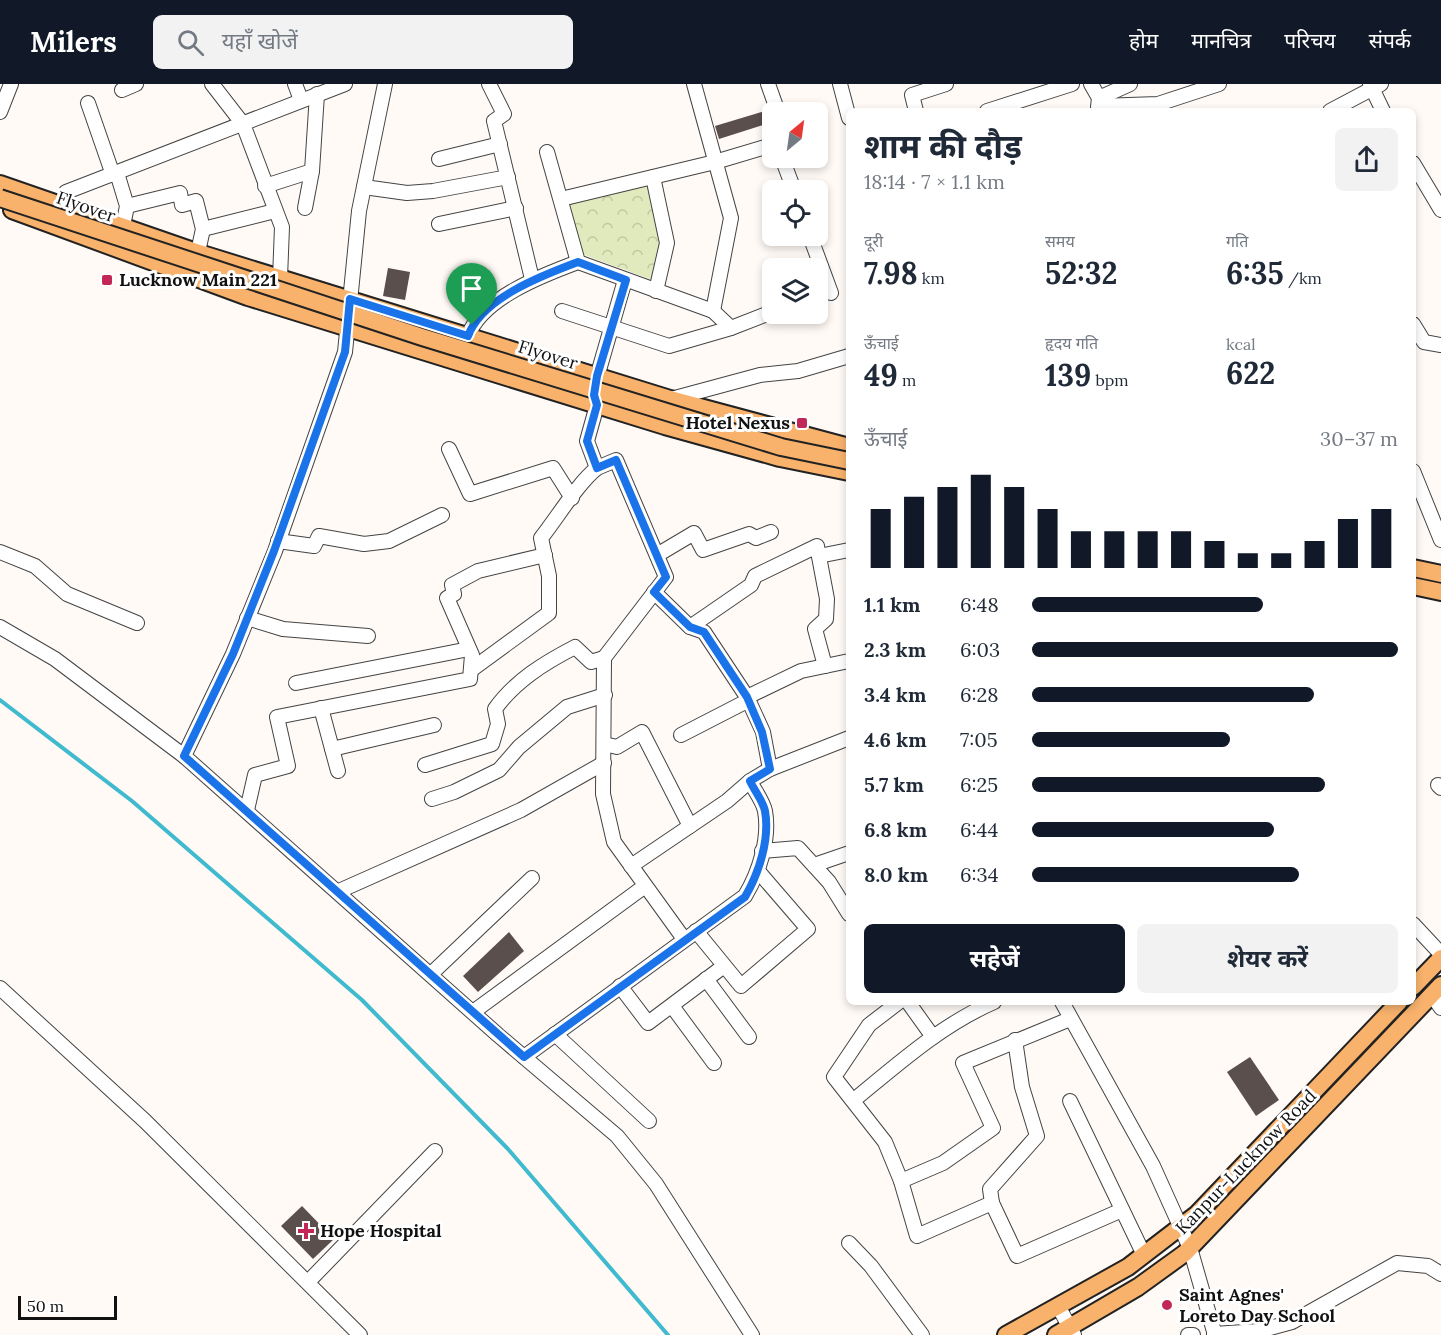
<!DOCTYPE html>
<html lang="hi">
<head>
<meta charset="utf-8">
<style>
	:root { --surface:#fff; --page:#f2f2f3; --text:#1f2937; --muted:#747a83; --accent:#111827 }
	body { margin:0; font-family:Lora,"Noto Sans Devanagari",serif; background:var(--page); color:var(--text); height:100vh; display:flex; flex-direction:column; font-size:22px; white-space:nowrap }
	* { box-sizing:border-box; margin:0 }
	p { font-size:20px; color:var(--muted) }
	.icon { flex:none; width:33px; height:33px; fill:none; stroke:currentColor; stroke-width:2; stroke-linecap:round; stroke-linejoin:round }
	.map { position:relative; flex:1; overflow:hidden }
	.details { position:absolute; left:846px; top:24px; width:570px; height:897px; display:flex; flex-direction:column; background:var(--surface); border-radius:9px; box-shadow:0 3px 9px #0003 }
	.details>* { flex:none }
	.needle { width:39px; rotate:29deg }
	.controls { position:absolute; left:762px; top:18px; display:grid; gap:12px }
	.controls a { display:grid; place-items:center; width:66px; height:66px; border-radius:9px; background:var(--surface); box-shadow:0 3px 9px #0003; font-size:30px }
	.scale { position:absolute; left:18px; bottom:15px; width:99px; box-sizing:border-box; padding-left:6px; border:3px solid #111; border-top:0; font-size:16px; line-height:21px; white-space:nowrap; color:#111; -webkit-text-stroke:4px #fff; paint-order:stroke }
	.pin { position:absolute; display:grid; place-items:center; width:51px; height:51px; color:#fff; margin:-62px -26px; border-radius:50% 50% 50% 0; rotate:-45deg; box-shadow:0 0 6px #0007 }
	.pin .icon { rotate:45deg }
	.round { display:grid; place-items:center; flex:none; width:63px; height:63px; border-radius:9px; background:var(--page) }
	.summary { display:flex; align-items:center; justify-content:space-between; height:102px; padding:0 18px }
	h1 { font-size:33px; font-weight:700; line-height:45px }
	.figures { display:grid; grid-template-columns:repeat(3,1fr); gap:9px; height:102px; padding:6px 18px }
	.figures div { display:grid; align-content:center }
	.figures b { font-size:30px; font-weight:700 }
	.figures small { font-size:16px; font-weight:400 }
	.figures p { font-size:16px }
	.chart { height:168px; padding:12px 18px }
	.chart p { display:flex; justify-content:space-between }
	.chart svg { width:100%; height:108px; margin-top:6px; stroke:var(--accent); stroke-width:6 }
	.primary-button { display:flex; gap:12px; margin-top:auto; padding:12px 18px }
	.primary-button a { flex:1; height:69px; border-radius:9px; background:var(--accent); color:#fff; font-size:24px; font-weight:700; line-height:69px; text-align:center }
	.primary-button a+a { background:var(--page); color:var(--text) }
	ul { padding:0 18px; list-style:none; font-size:20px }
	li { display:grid; grid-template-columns:96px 72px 1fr; align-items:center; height:45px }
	li i { height:15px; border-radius:8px; background:var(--accent) }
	header { display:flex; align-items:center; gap:36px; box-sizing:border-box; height:84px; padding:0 30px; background:var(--accent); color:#fff }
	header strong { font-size:28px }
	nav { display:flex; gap:33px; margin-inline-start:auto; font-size:21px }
	.search { width:420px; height:54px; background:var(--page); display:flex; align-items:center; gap:15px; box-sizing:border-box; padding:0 21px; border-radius:9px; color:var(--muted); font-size:22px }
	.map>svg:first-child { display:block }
	.park { fill:url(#park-crowns) }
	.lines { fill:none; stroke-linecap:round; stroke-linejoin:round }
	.stream { stroke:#40bace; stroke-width:4 }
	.building { fill:#5a4f4d }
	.minor-casing { stroke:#444; stroke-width:16 }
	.major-casing { stroke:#222; stroke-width:20 }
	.minor { stroke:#fff; stroke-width:14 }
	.major { stroke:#f8b26c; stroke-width:16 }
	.major-bridge-casing { stroke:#222; stroke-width:20; stroke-linecap:butt }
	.major-bridge { stroke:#f8b26c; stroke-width:16 }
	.route-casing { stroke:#fff; stroke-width:12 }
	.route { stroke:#1a73e8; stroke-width:8 }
	.poi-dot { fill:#c22857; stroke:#fff; stroke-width:2 }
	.labels { text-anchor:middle; stroke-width:6; stroke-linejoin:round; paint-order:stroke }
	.street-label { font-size:18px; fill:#111; stroke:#fff }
	.poi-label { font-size:18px; font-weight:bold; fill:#111; stroke:#fff; text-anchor:start }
</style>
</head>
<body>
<header>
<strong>Milers</strong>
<div class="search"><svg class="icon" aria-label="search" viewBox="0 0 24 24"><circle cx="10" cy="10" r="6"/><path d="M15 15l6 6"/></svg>यहाँ खोजें</div>
<nav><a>होम</a><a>मानचित्र</a><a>परिचय</a><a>संपर्क</a></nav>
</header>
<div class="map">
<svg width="1441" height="1251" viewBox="0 0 1441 1251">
	<defs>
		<pattern id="park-crowns" width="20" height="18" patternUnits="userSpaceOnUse" patternTransform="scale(1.5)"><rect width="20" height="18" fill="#e0eabd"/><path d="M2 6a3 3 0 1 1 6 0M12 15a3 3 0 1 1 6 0" fill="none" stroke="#bfc8a1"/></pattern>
	</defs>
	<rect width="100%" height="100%" fill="#fffaf5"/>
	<path class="park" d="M650,99L663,160L655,197L582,170L568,117Z"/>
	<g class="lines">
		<path class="stream" d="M0,616L132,717L362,916L508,1065L668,1251"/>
	</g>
	<g class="building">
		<path d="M768,26L772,34L763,41L719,55L715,42Z"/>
		<path d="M388,184L410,188L405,216L383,212Z"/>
		<path d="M509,848L524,867L478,908L463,892Z"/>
		<path d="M1250,973L1279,1016L1256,1032L1227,988Z"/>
		<path d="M302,1122L334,1155L313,1175L281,1142Z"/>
	</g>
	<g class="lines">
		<defs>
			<g id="minor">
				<path d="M212,0L243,40L282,143L280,194"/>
				<path d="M295,0L301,16"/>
				<path d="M385,0L359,127L345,268L275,467L233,570L184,672L498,951L617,1052L656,1100L752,1251"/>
				<path d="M489,0L504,30L494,37L532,195"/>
				<path d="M694,0L731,134L713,227"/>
				<path d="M768,0L778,28"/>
				<path d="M840,0L849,34"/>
				<path d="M1091,0L1099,14L1098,23"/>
				<path d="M1370,0L1383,27"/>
				<path d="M122,6L136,0"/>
				<path d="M1099,14L1130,0"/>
				<path d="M88,19L113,91"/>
				<path d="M1099,22L1158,20L1219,0"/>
				<path d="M916,27L912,11L946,0"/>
				<path d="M987,27L1072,0"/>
				<path d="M1330,27L1381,0"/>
				<path d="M0,28L11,0"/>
				<path d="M772,43V48"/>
				<path d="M547,68L578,178L713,227L731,244L772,228"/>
				<path d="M782,74L794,106"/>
				<path d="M439,75L500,60"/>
				<path d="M1413,79L1441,126"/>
				<path d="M117,89L127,122L123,142"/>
				<path d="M653,93L667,159L656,207"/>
				<path d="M265,102L312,87"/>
				<path d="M364,103L407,109L433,107L508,93"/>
				<path d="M561,115L715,78L772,61"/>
				<path d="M61,122L66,108L345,0"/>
				<path d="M127,122L180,109L182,121L196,117L203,145L196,177"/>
				<path d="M305,124L312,87L317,10"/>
				<path d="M439,140L516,124"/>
				<path d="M203,145L275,127"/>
				<path d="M810,152L831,209"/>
				<path d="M625,196L597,293L594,311L597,321L587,357L597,384L616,376L666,493L604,574L603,710L614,758L684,855"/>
				<path d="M562,227L669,262L731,244"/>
				<path d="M1413,240L1424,258L1441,261"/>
				<path d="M468,252C482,214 543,191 578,178"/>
				<path d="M671,315L760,291L798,287L849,272"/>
				<path d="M449,365L470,410L553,384L572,414"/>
				<path d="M1413,387L1441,456"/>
				<path d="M278,457L314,462L319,452L364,460L389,457L442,431"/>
				<path d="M0,468L35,482L67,510L137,539"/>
				<path d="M657,471L694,449L703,466L749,450L756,454L771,448"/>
				<path d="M819,472L849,466"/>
				<path d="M654,508L690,543L704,548L747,613L763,648L770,685"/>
				<path d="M247,534L283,545L368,552"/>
				<path d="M0,543L55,575L184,672"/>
				<path d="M690,543L751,501L755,492L817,462L827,515L826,535L815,545L825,582"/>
				<path d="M471,586L549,529V492L541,454C557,434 578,399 597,384"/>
				<path d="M296,599L469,565"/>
				<path d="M747,613L801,587L849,577"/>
				<path d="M321,624L338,687"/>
				<path d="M681,651L749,616"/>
				<path d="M604,660L617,663L642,648L690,742"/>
				<path d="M332,665L434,641"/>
				<path d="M425,681L492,660L498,640L495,625C515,597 544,579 575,563L591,578L604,574"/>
				<path d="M1438,701L1441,704"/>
				<path d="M432,715L454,708L499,686L519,663L567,623L605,611"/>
				<path d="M247,726L255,691L288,682L277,633L470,595L472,571L447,514L454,510L452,501L478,487L545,471"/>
				<path d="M762,767L798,764L829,798L849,830"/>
				<path d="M814,781L849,769"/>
				<path d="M631,782L727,717L750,697L770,685L849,654"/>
				<path d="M339,807L521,726L604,679"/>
				<path d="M1413,840L1441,870"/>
				<path d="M696,847L741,902L808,845L758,787"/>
				<path d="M431,890L532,794"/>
				<path d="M706,895L749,953"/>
				<path d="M620,902L648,939L724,882"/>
				<path d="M0,904L145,1037L360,1251"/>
				<path d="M1432,911L1441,924"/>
				<path d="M899,918L869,941L834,993L885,1058L901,1097L917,1152L992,1119L1017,1172L1122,1126"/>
				<path d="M908,918L933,953"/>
				<path d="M1062,918L1153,1082L1190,1164L1215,1251"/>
				<path d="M672,922L714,979"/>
				<path d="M473,928L645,802"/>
				<path d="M555,950L649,1037"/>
				<path d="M524,973L745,812C759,789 770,755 765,727C763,717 754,706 750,697"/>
				<path d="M854,1016C898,980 941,941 994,918"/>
				<path d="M1070,1017L1144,1171"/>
				<path d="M901,1097L943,1079L993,1044L963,979L1070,935"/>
				<path d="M992,1119L990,1105L1037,1052L1022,1003L1015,956"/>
				<path d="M849,1159L871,1182L922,1251"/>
				<path d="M308,1198L435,1067"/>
				<path d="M1058,1222L1074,1251"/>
				<path d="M1214,1250L1259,1247L1292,1238L1397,1179L1428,1182L1441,1190"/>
				<path d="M1188,1251H1193"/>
			</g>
			<g id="major">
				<path d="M0,100L199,169L670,315L849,363"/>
				<path d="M12,126L248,213L665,342L780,374L849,388"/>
				<path d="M1413,484L1441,490"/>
				<path d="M1413,502L1441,508"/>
				<path d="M1413,903L1441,874"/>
				<path d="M1006,1251L1128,1183L1197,1130L1399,918"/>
				<path d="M1056,1251L1138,1203L1185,1169L1441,901"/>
			</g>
		</defs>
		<use href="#minor" class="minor-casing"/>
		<use href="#major" class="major-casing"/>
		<use href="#minor" class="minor"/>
		<use href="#major" class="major"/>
		<defs>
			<path id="major-bridge" d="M0,114L422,253L781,363L849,377"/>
		</defs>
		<use href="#major-bridge" class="major-bridge-casing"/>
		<use href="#major-bridge" class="major-bridge"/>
	</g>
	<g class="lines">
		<defs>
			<path id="route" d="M578,178L626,196L597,292L594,311L597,321L587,357L597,384L616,376L666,493L654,508L690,543L704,548L747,613L762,648L770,685L750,697C754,706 763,717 765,727C770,755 759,789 745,813L524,973L184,672L233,570L274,467L345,268L350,215L468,252C482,214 543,191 578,178Z"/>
		</defs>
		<use href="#route" class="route-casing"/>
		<use href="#route" class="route"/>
	</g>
	<g class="poi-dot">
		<rect x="101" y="190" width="12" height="12" rx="3"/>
		<rect x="796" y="333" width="12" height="12" rx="3"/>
		<path d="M303 1138h6v6h6v6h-6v6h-6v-6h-6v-6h6z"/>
		<circle cx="1167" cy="1221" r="6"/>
	</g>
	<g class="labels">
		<g class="street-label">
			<text transform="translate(86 123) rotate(19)" y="6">Flyover</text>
			<text transform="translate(548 271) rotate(17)" y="6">Flyover</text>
			<text transform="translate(1246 1078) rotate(-46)" y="6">Kanpur-Lucknow Road</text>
		</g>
		<g class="poi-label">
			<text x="119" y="202">Lucknow Main 221</text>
			<text x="790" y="345" text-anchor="end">Hotel Nexus</text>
			<text x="320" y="1153">Hope Hospital</text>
			<text x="1179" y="1217">Saint Agnes'<tspan x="1179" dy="21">Loreto Day School</tspan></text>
		</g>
	</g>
</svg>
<div class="controls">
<a><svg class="needle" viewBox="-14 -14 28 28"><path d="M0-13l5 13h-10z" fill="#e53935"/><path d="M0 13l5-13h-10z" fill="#747a83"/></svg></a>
<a><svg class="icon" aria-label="locate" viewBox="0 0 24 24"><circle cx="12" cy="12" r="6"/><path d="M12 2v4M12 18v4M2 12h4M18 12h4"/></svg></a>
<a><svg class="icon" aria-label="layers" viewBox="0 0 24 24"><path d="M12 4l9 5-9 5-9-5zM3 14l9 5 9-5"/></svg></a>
</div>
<div class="scale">50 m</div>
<div class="pin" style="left:472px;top:241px;background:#1e9e55"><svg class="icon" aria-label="arrive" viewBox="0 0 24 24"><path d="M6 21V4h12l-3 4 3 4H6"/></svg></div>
<section class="details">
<div class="summary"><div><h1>शाम की दौड़</h1><p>18:14 · 7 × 1.1 km</p></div><a class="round"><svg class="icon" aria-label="share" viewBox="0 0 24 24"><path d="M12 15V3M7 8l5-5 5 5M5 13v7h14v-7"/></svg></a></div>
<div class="figures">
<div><p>दूरी</p><b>7.98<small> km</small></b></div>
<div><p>समय</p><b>52:32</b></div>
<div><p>गति</p><b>6:35<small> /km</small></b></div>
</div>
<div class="figures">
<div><p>ऊँचाई</p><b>49<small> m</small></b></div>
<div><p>हृदय गति</p><b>139<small> bpm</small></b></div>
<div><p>kcal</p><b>622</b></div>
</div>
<div class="chart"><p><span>ऊँचाई</span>30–37 m</p>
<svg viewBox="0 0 160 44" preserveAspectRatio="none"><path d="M5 44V20M15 44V15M25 44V11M35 44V6M45 44V11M55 44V20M65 44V29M75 44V29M85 44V29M95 44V29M105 44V33M115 44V38M125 44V38M135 44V33M145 44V24M155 44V20"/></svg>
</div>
<ul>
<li><b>1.1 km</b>6:48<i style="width:63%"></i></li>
<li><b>2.3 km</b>6:03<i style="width:100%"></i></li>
<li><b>3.4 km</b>6:28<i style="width:77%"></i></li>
<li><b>4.6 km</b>7:05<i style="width:54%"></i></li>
<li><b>5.7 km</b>6:25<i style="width:80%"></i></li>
<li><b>6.8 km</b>6:44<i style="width:66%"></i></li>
<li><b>8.0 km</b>6:34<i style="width:73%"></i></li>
</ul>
<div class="primary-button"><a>सहेजें</a><a>शेयर करें</a></div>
</section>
</div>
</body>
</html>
